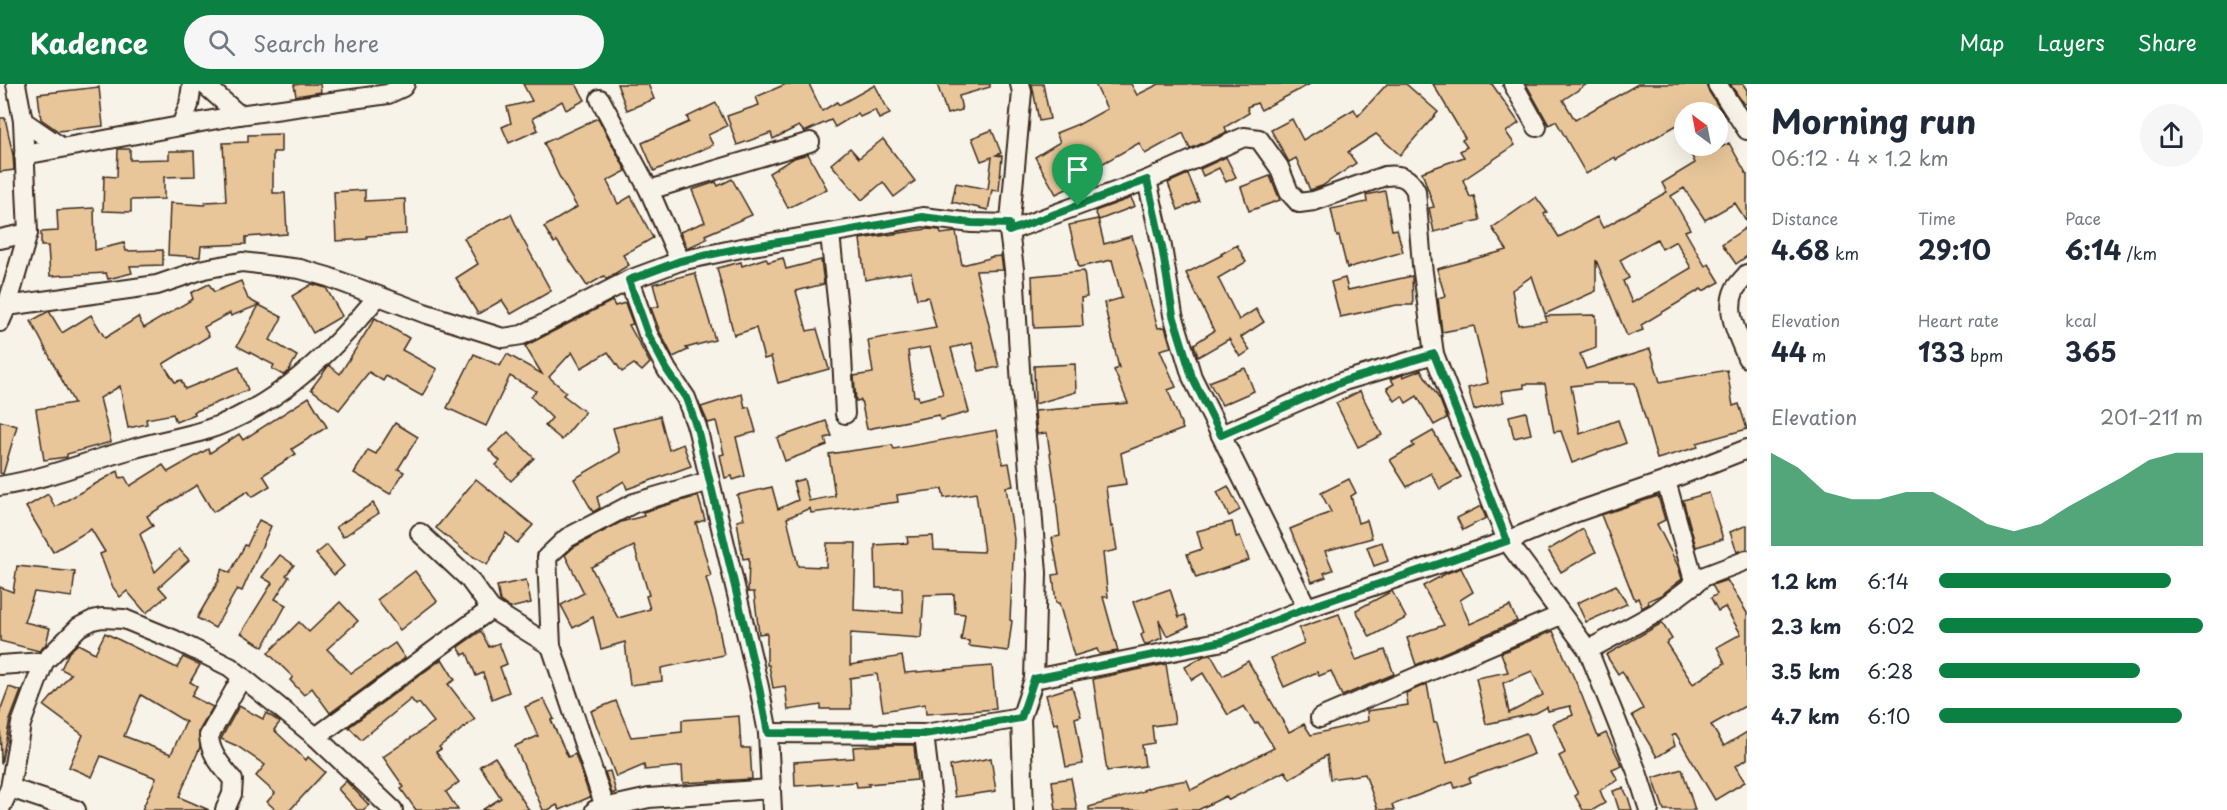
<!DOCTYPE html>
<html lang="en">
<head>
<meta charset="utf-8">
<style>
	:root { --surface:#fff; --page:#f6f6f7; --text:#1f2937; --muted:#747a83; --accent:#0b8043 }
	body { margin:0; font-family:"Playpen Sans",sans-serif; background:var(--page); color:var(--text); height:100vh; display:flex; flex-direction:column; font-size:22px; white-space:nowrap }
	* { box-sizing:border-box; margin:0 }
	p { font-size:20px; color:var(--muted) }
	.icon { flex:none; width:33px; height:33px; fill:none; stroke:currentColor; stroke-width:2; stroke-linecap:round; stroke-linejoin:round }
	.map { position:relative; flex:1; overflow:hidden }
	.side { display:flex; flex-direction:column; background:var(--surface); width:480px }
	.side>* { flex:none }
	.needle { width:39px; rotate:328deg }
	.buttons { position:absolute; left:1674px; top:18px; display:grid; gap:12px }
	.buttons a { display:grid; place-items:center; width:54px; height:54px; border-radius:50%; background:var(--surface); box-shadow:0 6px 24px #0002; font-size:30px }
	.pin { position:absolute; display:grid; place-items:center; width:51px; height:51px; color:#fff; margin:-62px -26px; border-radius:50% 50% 50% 0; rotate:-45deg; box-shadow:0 0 6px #0007 }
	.pin .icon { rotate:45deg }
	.round { display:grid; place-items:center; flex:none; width:63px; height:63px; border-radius:32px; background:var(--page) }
	.headline { display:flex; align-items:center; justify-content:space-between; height:102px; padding:0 24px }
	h1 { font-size:33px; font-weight:700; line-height:45px }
	.stats { display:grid; grid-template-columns:repeat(3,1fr); gap:9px; height:102px; padding:6px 24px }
	.stats div { display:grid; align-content:center }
	.stats b { font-size:26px; font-weight:700 }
	.stats small { font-size:16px; font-weight:400 }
	.stats p { font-size:16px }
	.chart { height:168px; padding:12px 24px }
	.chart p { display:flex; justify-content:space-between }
	.chart svg { width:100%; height:108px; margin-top:6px; fill:var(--accent); opacity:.7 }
	ul { padding:0 24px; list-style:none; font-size:20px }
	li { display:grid; grid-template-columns:96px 72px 1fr; align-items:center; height:45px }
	li i { height:15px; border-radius:8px; background:var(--accent) }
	header { display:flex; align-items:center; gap:36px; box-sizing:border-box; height:84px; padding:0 30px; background:var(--accent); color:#fff }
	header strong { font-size:28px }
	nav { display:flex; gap:33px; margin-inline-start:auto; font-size:21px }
	.search { width:420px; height:54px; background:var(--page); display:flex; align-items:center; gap:15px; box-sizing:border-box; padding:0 21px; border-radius:33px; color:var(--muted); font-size:22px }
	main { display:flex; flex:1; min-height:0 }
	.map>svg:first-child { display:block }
	.building { fill:#e8c69a; stroke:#3b2a1e; stroke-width:1.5; fill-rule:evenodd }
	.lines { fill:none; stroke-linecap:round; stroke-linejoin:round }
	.minor-casing { stroke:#3b2a1e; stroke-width:22 }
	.minor { stroke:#f7f3e8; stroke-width:18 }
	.route-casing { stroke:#fff; stroke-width:12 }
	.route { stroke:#0b8043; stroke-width:8 }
</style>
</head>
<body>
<header>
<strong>Kadence</strong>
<div class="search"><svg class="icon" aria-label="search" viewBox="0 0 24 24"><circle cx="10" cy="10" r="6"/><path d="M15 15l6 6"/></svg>Search here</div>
<nav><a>Map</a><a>Layers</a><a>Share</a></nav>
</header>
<main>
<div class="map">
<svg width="1747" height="726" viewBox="0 0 1747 726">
	<rect width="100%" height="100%" fill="#f7f3e8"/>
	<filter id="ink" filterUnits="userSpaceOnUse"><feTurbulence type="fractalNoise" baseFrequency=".0167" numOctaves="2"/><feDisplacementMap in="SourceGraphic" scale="12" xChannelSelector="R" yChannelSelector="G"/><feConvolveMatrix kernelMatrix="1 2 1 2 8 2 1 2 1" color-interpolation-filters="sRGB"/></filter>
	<g filter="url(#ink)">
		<g class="building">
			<path d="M301,0H320L321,8L296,12L294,1Z"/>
			<path d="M523,0H576L585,16L566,26L562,17L533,34L538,46L509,59L502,43L511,39L507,23L532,17Z"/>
			<path d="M617,0H648L654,15L627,26Z"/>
			<path d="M786,0H809L822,27L837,18L839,21L875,1L890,30L879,35L875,26L860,33L858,29L835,43L831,36L804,48L799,42L773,55L771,49L737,61L727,32L759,21L756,13Z"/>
			<path d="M937,0H990V3L959,12L962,26L947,30Z"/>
			<path d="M1032,0H1043L1050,35L1039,37Z"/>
			<path d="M1095,0H1131L1137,11L1159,0H1310L1261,26L1257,19L1247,23L1249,29L1225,43L1227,48L1190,65L1183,49L1145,70L1139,59L1096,83L1099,90L1056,110L1035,73L1060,58L1056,49L1078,40V41L1107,25Z"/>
			<path d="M1387,0H1406L1438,28L1400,71L1376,50L1348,68L1356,79L1322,102L1310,106L1296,74L1289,78L1271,46L1292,35L1303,56L1354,25L1358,32Z"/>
			<path d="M1433,0H1492L1519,39L1506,48L1515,61L1463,96L1470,113L1474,112L1480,136L1434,148L1429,124L1434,123L1422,88L1464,73L1460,67L1467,63L1462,56L1465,54Z"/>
			<path d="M1526,0H1587L1563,16L1575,36L1638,0H1706L1708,6L1724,32L1718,36V28H1684V37L1616,76L1615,73L1586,90L1556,37L1549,41Z"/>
			<path d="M1730,0H1743L1747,6V19L1744,20Z"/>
			<path d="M99,3L103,42L58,47L41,35L38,10Z"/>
			<path d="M716,19L727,42L708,51L713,61L654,87L642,59L689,38L687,33Z"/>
			<path d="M0,34H5L13,71L14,86L0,88Z"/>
			<path d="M598,34L626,87L607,97L618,120L631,112L653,154L623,171L629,181L606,195L604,192L587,202L557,157L554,159L544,143L577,123L559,92L544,59Z"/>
			<path d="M992,46L1001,69L996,71L1002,72L999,107L992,106L988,126L952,118L956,99L988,105L992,73L981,77L972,54Z"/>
			<path d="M281,50V68H273V109H285L287,150L246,153V160L201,162L200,173L168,171L170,119L205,121V118L226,117L223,59L248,58V51Z"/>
			<path d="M883,55L915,97L894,113L883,98L862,116L831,80L850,64L859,74Z"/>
			<path d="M1729,59L1747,91V138L1735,119L1705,136L1684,104L1671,112L1690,145L1685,147L1705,182L1709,180L1720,198L1703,207L1701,205L1641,241L1643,246L1627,252L1596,176V207L1545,230L1532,192L1512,206L1518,241L1547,237L1545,232L1596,231V264L1580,270L1586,285L1650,265L1660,298L1727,286L1733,322L1739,320L1747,345L1697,359L1698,363L1657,375L1635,299H1597L1571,302L1580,350L1618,336L1626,359L1572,379L1561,347L1554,348L1545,300H1524V304L1501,307L1504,318L1474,326L1468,304L1488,299L1474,242L1442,248L1438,214L1445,212L1437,185L1507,166L1492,144L1536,113L1547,128L1544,130L1559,153L1597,133L1603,144L1667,108L1662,99L1695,79L1689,66L1699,62H1705L1709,70ZM1657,155L1662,165L1676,157L1691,184L1632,219L1623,197L1629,194L1620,176Z"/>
			<path d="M118,65H130V76L169,75V67H194L195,92L164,93V115L131,116V128L103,127L104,92L117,93Z"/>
			<path d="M808,70L827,105L788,124L769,89L794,74Z"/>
			<path d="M1226,73L1236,93L1226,98L1219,84L1203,92L1200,85Z"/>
			<path d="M1188,90L1199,117L1178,126L1168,99Z"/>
			<path d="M1270,92L1280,116L1249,127L1241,103Z"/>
			<path d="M732,95L752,131L705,151L707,155L687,164L680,148L705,138L692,106L716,98L718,102Z"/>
			<path d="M365,106V117L405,115L406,150L367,152V155L336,157L334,108Z"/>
			<path d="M1385,107L1392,146L1397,145L1403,168L1347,184L1339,152L1337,153L1331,125L1367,118L1366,111Z"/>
			<path d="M1131,114L1135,122L1099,136L1095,127Z"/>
			<path d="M94,124L95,166L124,159L126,167L163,166V181L130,182L132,189L108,195L106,189L50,192L48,162H41V148L58,147L57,126Z"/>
			<path d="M511,130L521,152L551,207L511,230L502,216L478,230L456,194L478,180L464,154Z"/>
			<path d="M1098,135L1104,160L1132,152L1158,244L1165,243L1171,263L1160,266L1176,303L1168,306L1183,345L1121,369L1126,400L1106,403L1111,443L1113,442L1117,466L1103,469L1108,513H1103L1118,567L1099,570L1097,565L1074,572L1059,519H1056L1053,491L1059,490L1052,454L1060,452L1056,416H1057L1047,349L1037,350L1035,327L1128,319L1114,286L1119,284L1104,219L1122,214L1112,176L1079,183L1069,141Z"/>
			<path d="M1747,143V172L1736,180L1722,160Z"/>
			<path d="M927,145L940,146L941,150L956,148L962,181L990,174V173L1001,172L1003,186L976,187L999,283L979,287L972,259L951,264L969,328L940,336L939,331L867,345L861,316L856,317L854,292L873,289L868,256L936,244L928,213L917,215L911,188L865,196L860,155ZM930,263L943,310L919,316L918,312H914L908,267Z"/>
			<path d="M1237,161L1246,178L1218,194L1239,236L1256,225L1264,238L1241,253L1250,266L1240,273L1229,255L1198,273L1194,260L1214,247L1186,189L1222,171L1221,170Z"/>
			<path d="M766,174L768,178L783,174L786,185L821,176L824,200L796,207L807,247L817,245L829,285L778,299L771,273L764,275L756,244L734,251L717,184L741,178L742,182Z"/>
			<path d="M1084,187L1087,213L1081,214L1083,242L1034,244L1032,192Z"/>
			<path d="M695,189L715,256L686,264L688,266L673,273L660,248L651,224L659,222L653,200Z"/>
			<path d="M1412,192L1413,221H1397L1340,233L1331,198L1345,194L1348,206Z"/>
			<path d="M241,197L248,215L259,221L231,232L230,229L204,243L209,252L163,280L175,298L181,296L185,305L239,283L248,306L194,328L195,330L176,338L173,330L146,335L147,340L128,344L120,302L100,314L111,358L67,370V373L44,376L36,325L74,319L31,237L49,227L62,249L91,231L105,254L138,233L144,244L193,215L191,209L209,200L214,208Z"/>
			<path d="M312,200L326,204L342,232L313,249L292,212Z"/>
			<path d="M612,217L615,222L625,219L633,240L629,241L650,279L642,287L634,280L622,288L608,268L581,284L572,268L549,293L566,308L563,311L585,328L562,356L545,342L552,334L531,313L536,307L510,292L486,342L447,324L474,270L500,282L507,270L542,290L525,262Z"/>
			<path d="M259,221L282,233L270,256L297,272L288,288L283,291L272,285L274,281L237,262Z"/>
			<path d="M375,234L409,254L402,266L437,285L422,312L386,292L383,297L369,288L339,326L311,305L329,281L340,290Z"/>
			<path d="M1075,280L1076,308L1035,320L1034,282Z"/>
			<path d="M1245,284L1254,307L1222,321L1209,298Z"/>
			<path d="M1421,286L1440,316L1447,334L1434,341L1417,312L1406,319L1402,312L1395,317L1387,304L1394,300L1391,295L1394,294L1402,291L1403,293Z"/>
			<path d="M1360,307L1382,351L1358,363L1336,319Z"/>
			<path d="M742,310L745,324L749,323L756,348L736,353L745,392L733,396L732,392L725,394L720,371L724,370L716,337L708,339L701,323Z"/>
			<path d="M309,313L327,343L292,365L296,370L263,391L270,402L252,413L248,407L213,428L197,401L147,432L153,442L140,450L155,488L179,465L189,476L159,503L167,512L146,529L127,507L120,513L112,502L100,470L105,468L91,445L53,468L26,423L48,410L55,423L118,387L120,394L125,393L130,402L163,381L168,388L208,365L210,369L239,350L243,356Z"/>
			<path d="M1526,328L1531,350L1514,354L1509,332Z"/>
			<path d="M660,332L669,366L683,360L691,382L627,405L624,397L597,413L600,424L593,428L574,395L620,368L613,344Z"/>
			<path d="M0,337L17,342L3,390L0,389Z"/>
			<path d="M826,337L832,352L825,354L827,361L785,377L777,354Z"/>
			<path d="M395,339L418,353L398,385L404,388L390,410L354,389L368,366L376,370Z"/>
			<path d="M997,346L1003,380L1009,379L1013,402L1006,403L1014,455L1010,536L1012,537L1008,567L969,562V557L961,556L965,530L955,529L954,510L924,511L921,554L851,549L850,555V581L902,572L905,589L992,582L996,625L926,630L925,620L883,627L877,590L850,594L851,625H821V621L788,626L785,602L773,604L769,581H767V549L759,550L754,508H748L749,474L743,475L737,437L744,435L737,411L772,403L778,425L798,416L793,398L804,395L809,417L835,412L829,370L892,361L894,365ZM942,405L944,414L976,409L984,468L934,466L933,452L907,453L908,459L875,461L876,504H902L903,529L854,526L856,459H827L826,483L798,482L787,434L810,424L811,429L898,418L897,411Z"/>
			<path d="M1433,347L1461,393L1440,405L1431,389L1407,403L1390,376L1414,362L1412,359Z"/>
			<path d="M508,348L534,374L511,397L496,381L500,377L489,366Z"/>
			<path d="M476,395L533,441L517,459L506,449L487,481L467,469L436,444Z"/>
			<path d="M1349,395L1356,409L1351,412L1358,439L1367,436L1372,454L1325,467L1333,486L1324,489L1326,493L1312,498L1290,445L1331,428L1321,409Z"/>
			<path d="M1228,402L1240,426L1229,432L1217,408Z"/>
			<path d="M1709,409L1723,455L1696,463L1683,416Z"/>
			<path d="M698,412L705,436L696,439L711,492L706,494L716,529L724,571L661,584L662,597L630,601L625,558L601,565L593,533L573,544L561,521L584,509L565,471L574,463L621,438L644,432L643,428ZM634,462L649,511L646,512L650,525L618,534L591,483Z"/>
			<path d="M1658,412L1665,436L1657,440L1678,482L1682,495L1661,511L1648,517L1649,520L1642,524L1638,514L1635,516L1601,431Z"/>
			<path d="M373,419L379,429L343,453L336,443Z"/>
			<path d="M1481,422L1486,434L1463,446L1457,434Z"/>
			<path d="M259,436L271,442L242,507L237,505L215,544L197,534L219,496L218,495L222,485L230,489L245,461L247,462Z"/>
			<path d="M1232,438L1236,453L1240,452L1249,476L1196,494L1187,470L1202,465L1197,447Z"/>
			<path d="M1747,441V465L1737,468L1730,448Z"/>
			<path d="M1583,445L1596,468L1561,488L1548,466Z"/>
			<path d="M1382,458L1388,477L1374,482L1367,463Z"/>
			<path d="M327,461L344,482L334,491L316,470Z"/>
			<path d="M280,471L294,481L286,491L289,493L275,515L286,521L263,563L241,549L272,499L262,493Z"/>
			<path d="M17,482L75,488L72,513L34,508L24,538L50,544L46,560L39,567L0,557V503L13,508Z"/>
			<path d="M1461,484L1473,508L1460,516L1470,540L1510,522L1517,537L1416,581L1407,554L1444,541L1423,502L1447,489Z"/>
			<path d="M415,487L437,517L400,546L377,516Z"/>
			<path d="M526,496L531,519L510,524L500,517L497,502Z"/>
			<path d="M1727,496L1747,529V621L1711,641L1724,662L1747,648V675L1735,682L1745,698L1715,716L1676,650L1672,652L1675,662L1657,673L1632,631L1643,625L1622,587L1618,590L1606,571L1662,539L1672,555L1666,559L1693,600L1725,579L1717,563L1741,550L1725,523L1718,527L1711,514L1717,510L1712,501Z"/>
			<path d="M1616,501L1627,520L1586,538L1577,519Z"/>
			<path d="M1170,505L1179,533L1185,531L1189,542L1167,552L1159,536L1162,554L1145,561L1141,551L1144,549L1133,518Z"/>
			<path d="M1392,507L1406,534L1370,553L1356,526Z"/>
			<path d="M340,518L358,537L327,565L351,589L395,559L405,574L330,629L312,604L304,611L290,596L293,593L268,569L299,538L309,548Z"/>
			<path d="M1339,530L1356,576L1385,566L1394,590L1342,612L1331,587L1319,592L1317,588L1284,603L1271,574L1304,559L1299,544Z"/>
			<path d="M481,547L489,563L499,559L507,580L500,583L509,608L492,615L483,589L476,592L467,569L463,571L458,563Z"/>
			<path d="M1553,547L1582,612L1598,653L1606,649L1622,682L1612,686L1618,696L1600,706L1605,719L1593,726H1583L1575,712L1578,710L1559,672L1565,669L1553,639L1573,631L1570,622L1548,627L1547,623L1536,629L1486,640L1476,594L1508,588L1501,569ZM1532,587L1543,611L1509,629L1503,599Z"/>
			<path d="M105,549L177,584L183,573L200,581L190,598L197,602L191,612L213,623L199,647L200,663L179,713L209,726H142L156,694L101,672L92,693L69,683L83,651L44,622L71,590L61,585L69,568L78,560L95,569ZM141,611L186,638L171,670L124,652Z"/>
			<path d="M1211,571L1223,592L1248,577L1289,648L1304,640L1311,651L1368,637L1367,627L1408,621L1406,609L1427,600L1434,639H1437L1447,679L1526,649L1534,670L1469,694L1471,698L1455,704L1453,698L1392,721L1394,726H1378L1365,690L1330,695L1327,671L1290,695L1285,687L1229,716L1226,712L1198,726H1178L1177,723L1163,726H1089V723L1144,707L1143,706L1154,702L1187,696L1191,706L1274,664L1258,638L1255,640L1244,622L1228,631L1203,589L1192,596L1185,583L1204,572Z"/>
			<path d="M442,575L455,596L448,600L475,635L439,663L441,665L436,668L459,698L446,708L458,726H416L401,705L404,703L383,673L434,638L419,619L416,621L411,615L361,656L349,643Z"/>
			<path d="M1166,580L1175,639L1152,642L1154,659L1142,661L1145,682L1107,687L1093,595Z"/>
			<path d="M9,603L21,607L10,636L1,680L0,627Z"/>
			<path d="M1072,603L1081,632L1075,634L1083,680L1066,683L1058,639L1054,640L1046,611Z"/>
			<path d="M544,615L554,635L551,636L568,673L575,670L590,713L560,726L557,721L548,726H543L515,662L538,652L525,623Z"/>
			<path d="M616,617L631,653L682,648V636L739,632L741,664H750L752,695L683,699L682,682L645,686L644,681L616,693L591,627Z"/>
			<path d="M239,622L263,635L266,629L280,638L274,646L306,676L308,673L325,688L290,726H276L267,718L275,709L256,692L265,681L237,662L221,655Z"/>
			<path d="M893,661H914L917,696L868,700L869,702L857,703L856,698L795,702L794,678L854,674L853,663Z"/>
			<path d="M495,673L529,726H482L501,714L480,682Z"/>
			<path d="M991,674L996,707L955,713L950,682Z"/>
			<path d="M1682,685L1695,726H1664L1653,694Z"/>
			<path d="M610,687L616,708L612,710L605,688Z"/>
			<path d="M1071,694L1077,726H1056L1052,697Z"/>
			<path d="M346,697L369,721L363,726H357L338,705Z"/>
			<path d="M1623,704L1628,713L1632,726H1619L1613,707Z"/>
		</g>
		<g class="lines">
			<defs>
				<g id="minor">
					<path d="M204,0L239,31"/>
					<path d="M1020,0L1022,8L1009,147L1014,185L1021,302L1028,373L1037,489L1034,595L1021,634L1024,726"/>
					<path d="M1513,0L1537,43"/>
					<path d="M1717,0L1747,46"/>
					<path d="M600,15L649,106L680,177"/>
					<path d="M23,37L61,63"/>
					<path d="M181,42L189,21L192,0"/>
					<path d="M24,71L239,31L388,10L403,3L405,0"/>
					<path d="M1147,96L1162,163L1173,231L1192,293L1307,524"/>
					<path d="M649,106L810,58"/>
					<path d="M1009,147L1147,96L1244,53L1259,55L1279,83L1289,108L1299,119L1314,117L1385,92C1400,90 1409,93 1416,107L1422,181L1434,270L1507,457L1588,566L1637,688L1649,726"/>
					<path d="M830,150L841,253L845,330"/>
					<path d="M0,155L28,149"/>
					<path d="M1747,190C1743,195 1738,200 1735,205C1724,228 1739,253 1747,274"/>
					<path d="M629,196L648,250L667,286L686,314L697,343L759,603L768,649L772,726"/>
					<path d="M7,222L157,201L204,185L242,178L300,185L328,193L424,229L503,254L522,251L629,196L680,177L741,164L923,133L972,139L1009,140"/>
					<path d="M0,238L7,222L28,149L23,37L16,0"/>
					<path d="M1221,351L1344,297L1434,270"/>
					<path d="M1666,397L1695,500"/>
					<path d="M0,402C46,395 88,377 132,365C156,358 180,354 203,347C276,324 331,269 378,212"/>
					<path d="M420,449L469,495L491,525L551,562L605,723"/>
					<path d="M551,562L547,473L567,454L634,419L710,397"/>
					<path d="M1588,566L1656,529L1705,492L1747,476"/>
					<path d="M0,581L44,578"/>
					<path d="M1034,595L1223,557L1307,524L1507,457L1574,429L1666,397L1747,365"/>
					<path d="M1320,634L1561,531"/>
					<path d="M768,649L924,650L1021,634"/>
					<path d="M924,650L933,726"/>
					<path d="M316,653L491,525"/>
					<path d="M10,704L76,726"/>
					<path d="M0,725L10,704L21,640L44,578L79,543L93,536L102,534L124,535L175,556L230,583L316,653L393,726"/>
					<path d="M225,726L232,710L233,696C222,682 210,670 209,652L242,593"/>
					<path d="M595,726L649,714L770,705"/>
				</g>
			</defs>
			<use href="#minor" class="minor-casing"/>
			<use href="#minor" class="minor"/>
		</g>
	</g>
	<g class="lines" filter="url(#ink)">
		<defs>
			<path id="route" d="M1147,96L1162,163L1173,231L1192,293L1221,351L1344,297L1434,270L1507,457L1307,524L1223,557L1034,595L1021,634L924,650L768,649L759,603L697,344L686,314L667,286L648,250L629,196L680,177L741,164L830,150L922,133L972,139L1009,140V147Z"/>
		</defs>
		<use href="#route" class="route-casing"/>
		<use href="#route" class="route"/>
	</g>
</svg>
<div class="buttons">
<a><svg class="needle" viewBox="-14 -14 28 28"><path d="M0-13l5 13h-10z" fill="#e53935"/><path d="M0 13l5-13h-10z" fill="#747a83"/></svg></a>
</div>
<div class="pin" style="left:1078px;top:122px;background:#1e9e55"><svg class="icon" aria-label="arrive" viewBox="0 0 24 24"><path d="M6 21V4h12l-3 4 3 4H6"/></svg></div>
</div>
<section class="side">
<div class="headline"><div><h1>Morning run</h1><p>06:12 · 4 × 1.2 km</p></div><a class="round"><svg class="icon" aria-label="share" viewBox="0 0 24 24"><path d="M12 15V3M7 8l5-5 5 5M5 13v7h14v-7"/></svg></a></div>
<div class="stats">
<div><p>Distance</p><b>4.68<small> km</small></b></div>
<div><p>Time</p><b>29:10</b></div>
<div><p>Pace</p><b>6:14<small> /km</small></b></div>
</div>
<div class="stats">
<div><p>Elevation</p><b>44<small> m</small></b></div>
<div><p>Heart rate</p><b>133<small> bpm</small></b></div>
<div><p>kcal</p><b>365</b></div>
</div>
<div class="chart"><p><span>Elevation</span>201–211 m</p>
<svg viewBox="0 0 160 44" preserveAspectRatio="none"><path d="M0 44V6L10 12L20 22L30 25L40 25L50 22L60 22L70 28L80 35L90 38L100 35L110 28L120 22L130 16L140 9L150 6L160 6V44z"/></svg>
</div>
<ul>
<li><b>1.2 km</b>6:14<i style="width:88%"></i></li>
<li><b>2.3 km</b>6:02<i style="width:100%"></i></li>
<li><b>3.5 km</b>6:28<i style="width:76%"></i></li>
<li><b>4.7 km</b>6:10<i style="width:92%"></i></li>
</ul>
</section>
</main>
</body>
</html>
